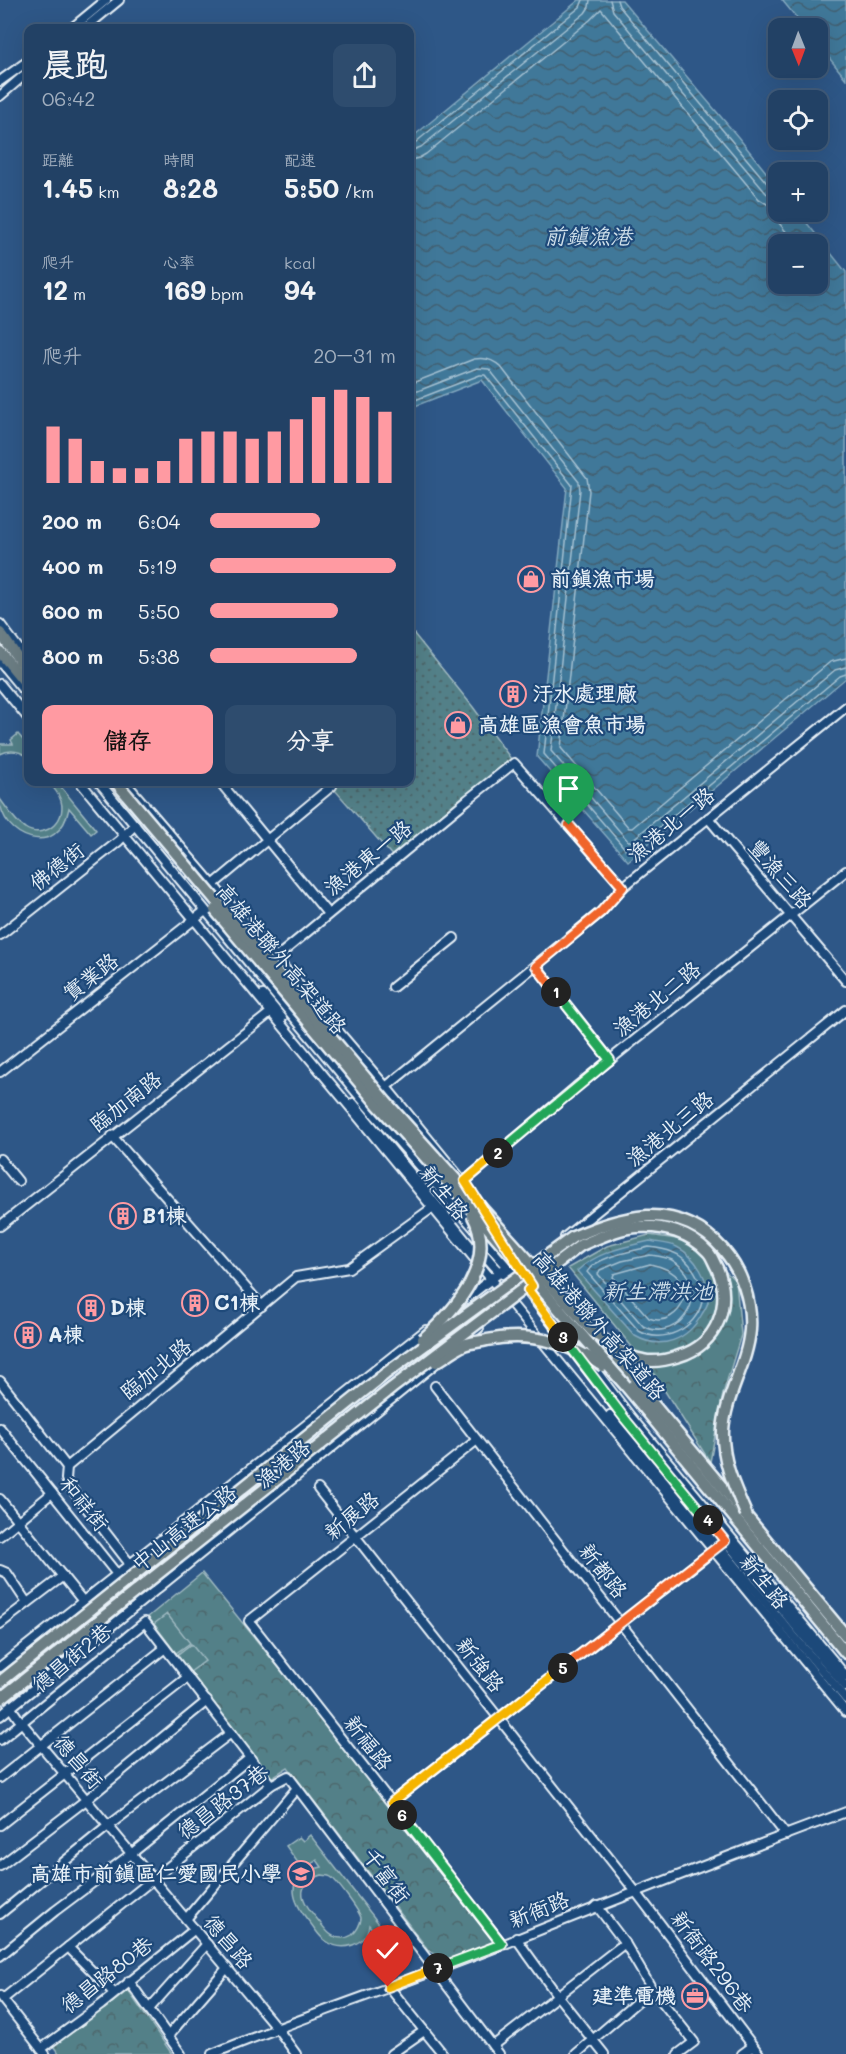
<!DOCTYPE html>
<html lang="zh-TW">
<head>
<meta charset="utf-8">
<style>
	:root { --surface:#224165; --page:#2e4c6e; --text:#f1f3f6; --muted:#a2afbf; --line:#3f5a79; --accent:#ff9aa2 }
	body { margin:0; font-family:Mali,"LXGW WenKai TC",sans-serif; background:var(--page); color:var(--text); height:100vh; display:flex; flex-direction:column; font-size:22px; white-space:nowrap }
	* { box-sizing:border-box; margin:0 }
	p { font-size:20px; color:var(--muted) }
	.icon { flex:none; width:33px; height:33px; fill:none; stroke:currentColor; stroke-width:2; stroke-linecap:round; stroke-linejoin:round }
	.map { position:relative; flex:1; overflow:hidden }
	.sheet { position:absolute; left:24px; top:24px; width:390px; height:762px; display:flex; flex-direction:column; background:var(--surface); border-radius:12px; box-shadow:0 6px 24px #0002,0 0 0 2px var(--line) }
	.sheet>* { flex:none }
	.needle { width:39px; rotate:179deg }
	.tools { position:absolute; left:768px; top:18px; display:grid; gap:12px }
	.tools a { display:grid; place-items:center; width:60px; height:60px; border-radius:12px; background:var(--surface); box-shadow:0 6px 24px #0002,0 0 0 2px var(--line); font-size:30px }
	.pin { position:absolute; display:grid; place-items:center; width:51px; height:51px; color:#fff; margin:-62px -26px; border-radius:50% 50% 50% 0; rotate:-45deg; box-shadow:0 0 6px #0007 }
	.pin .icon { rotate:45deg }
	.km { position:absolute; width:30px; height:30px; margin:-15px; border-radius:50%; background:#222; color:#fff; font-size:16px; line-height:30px; text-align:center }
	.round { display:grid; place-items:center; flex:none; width:63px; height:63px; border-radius:12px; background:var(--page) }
	.head { display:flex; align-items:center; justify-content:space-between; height:102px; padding:0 18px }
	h1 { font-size:33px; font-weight:800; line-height:45px }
	.stats { display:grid; grid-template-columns:repeat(3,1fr); gap:9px; height:102px; padding:6px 18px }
	.stats div { display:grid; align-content:center }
	.stats b { font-size:26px; font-weight:800 }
	.stats small { font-size:16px; font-weight:400 }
	.stats p { font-size:16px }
	.chart { height:168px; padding:12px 18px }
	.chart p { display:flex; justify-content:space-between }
	.chart svg { width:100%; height:108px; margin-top:6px; stroke:var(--accent); stroke-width:6 }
	.button { display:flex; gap:12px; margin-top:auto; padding:12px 18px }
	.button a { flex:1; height:69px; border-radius:12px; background:var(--accent); color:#111; font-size:24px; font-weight:800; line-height:69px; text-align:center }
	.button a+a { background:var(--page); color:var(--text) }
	ul { padding:0 18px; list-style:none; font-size:20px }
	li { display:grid; grid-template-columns:96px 72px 1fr; align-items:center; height:45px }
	li i { height:15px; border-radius:8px; background:var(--accent) }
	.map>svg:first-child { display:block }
	.grass { fill:url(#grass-dots); stroke:#9eb8c0; stroke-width:1.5 }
	.park { fill:url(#park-crowns); stroke:#9eb8c0; stroke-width:1.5 }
	.pitch { fill:#538088; stroke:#9eb8c0; stroke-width:1.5; fill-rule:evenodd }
	.water { fill:url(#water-waves); stroke:#83a8bf; stroke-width:1.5; fill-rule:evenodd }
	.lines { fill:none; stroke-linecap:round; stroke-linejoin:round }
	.shore { stroke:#a5c1d2; stroke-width:1.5 }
	.minor-casing { stroke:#e8f1f8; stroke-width:12 }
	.highway-casing { stroke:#e8f1f8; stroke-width:15 }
	.minor { stroke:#1f4a7a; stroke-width:8 }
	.highway { stroke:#6c7e84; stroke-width:10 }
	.highway-bridge-casing { stroke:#e8f1f8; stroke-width:15; stroke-linecap:butt }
	.highway-bridge { stroke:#6c7e84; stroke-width:10 }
	.split-1-casing { stroke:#fff; stroke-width:12 }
	.split-2-casing { stroke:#fff; stroke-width:12 }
	.split-3-casing { stroke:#fff; stroke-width:12 }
	.split-4-casing { stroke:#fff; stroke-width:12 }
	.split-5-casing { stroke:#fff; stroke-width:12 }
	.split-6-casing { stroke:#fff; stroke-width:12 }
	.split-7-casing { stroke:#fff; stroke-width:12 }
	.split-8-casing { stroke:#fff; stroke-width:12 }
	.split-1 { stroke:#f0652b; stroke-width:8 }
	.split-2 { stroke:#22a559; stroke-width:8 }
	.split-3 { stroke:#f5b400; stroke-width:8 }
	.split-4 { stroke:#22a559; stroke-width:8 }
	.split-5 { stroke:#f0652b; stroke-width:8 }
	.split-6 { stroke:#f5b400; stroke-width:8 }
	.split-7 { stroke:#22a559; stroke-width:8 }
	.split-8 { stroke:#f5b400; stroke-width:8 }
	.labels { text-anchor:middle; stroke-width:4.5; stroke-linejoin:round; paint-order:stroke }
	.poi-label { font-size:21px; font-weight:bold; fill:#e8f1f8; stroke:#1f4a7a; text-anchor:start }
	.street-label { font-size:21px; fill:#e8f1f8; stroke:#1f4a7a }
	.water-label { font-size:22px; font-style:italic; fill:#cfdfea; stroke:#1f4a7a }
</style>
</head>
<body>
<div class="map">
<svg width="846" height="2054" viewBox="0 0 846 2054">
	<defs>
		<pattern id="grass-dots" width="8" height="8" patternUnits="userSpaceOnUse" patternTransform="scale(1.5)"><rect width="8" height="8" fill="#538088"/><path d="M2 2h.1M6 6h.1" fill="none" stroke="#4d676c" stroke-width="1.8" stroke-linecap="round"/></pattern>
		<pattern id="park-crowns" width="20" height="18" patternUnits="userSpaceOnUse" patternTransform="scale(1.5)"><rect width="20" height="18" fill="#538088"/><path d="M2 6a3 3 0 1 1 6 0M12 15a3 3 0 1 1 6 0" fill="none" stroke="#4d676c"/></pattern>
		<pattern id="water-waves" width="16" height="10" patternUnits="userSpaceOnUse" patternTransform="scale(1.5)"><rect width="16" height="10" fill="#407899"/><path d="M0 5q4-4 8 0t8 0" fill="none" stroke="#436072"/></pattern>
	</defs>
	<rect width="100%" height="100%" fill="#2e5787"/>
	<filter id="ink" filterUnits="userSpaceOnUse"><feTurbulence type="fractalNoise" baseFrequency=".0167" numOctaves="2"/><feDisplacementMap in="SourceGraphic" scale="12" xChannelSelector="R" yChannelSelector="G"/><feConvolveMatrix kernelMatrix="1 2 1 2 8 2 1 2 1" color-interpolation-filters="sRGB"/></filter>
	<g filter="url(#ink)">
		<path class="grass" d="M410,629L473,707L514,763L395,859L328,782H410Z"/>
		<g class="park">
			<path d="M649,1235L691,1241L736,1281L741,1335L723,1394L710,1462L654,1374L568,1268L607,1246Z"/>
			<path d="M202,1573L499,1939L448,1961L429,1951L288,1767L271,1778L148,1617Z"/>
			<path d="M127,1989L172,2054H59L53,2046Z"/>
		</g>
		<g class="pitch">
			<path d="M18,734L28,746V757C20,751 10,749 0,754V744H13L11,740Z"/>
			<path d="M48,782H57L96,830L91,834L69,808C59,861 0,837 0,799C7,808 15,822 25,828C43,840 67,822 61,801C59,794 53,787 48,782Z"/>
			<path d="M167,1614L190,1643L176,1653L154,1624Z"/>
			<path d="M191,1644L205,1661L190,1672L177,1655Z"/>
			<path d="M310,1835L390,1938L383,1942L369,1925C366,1945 343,1953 326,1941C320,1938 315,1929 311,1924C289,1898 284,1875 322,1867L317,1860L303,1870L286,1846L299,1837L303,1841ZM322,1875C325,1876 328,1875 331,1877C337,1881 360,1912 361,1918C361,1924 356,1932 352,1935C346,1939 336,1939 330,1934C326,1931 322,1925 318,1920C302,1902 292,1885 322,1875Z"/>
		</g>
		<g class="water">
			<path d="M579,0H622L738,137L778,187V212H798L846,272V678L628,861L537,757L567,488L482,380L410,408V139ZM778,244H818V284H778Z"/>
			<path d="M782,0H846V79L818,44V28H805Z"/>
			<path d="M650,1241C658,1243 670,1243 677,1247C696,1257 710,1280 708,1302C707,1306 704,1311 702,1314C688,1340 661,1351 635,1336L577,1271C597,1252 624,1247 650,1241Z"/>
		</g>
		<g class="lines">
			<g class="shore">
				<path d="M610,0L613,11L766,193L772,197L778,198"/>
				<path d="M617,0L619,6L771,188L778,190"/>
				<path d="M410,143L416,142L580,7L583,0"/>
				<path d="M410,151L421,147L585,13L589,7L590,0"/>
				<path d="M410,160L419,158L426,154L590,20L601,9L759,199L767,204L777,208L779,223L796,244"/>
				<path d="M410,384L474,359C485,357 493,359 501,367L587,478L589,491L561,748L629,828H632L830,662L846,658"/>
				<path d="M410,394L477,368L489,369L579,482L580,490L551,751L628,841H631L835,670L846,667"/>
				<path d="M410,402L480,375H485L572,485L544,754L627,851H631L840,676L846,674"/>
				<path d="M649,1247C657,1248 665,1249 672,1252C690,1258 705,1283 702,1302C696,1329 662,1345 639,1331L587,1272C595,1257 633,1251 649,1247Z"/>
				<path d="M650,1255C657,1256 666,1257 672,1260C717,1287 680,1346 643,1326L598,1274L600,1270L622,1261Z"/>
				<path d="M650,1264C710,1276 679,1331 649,1318L613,1277L614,1274Z"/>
			</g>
			<defs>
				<g id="minor">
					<path d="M72,28L106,0"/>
					<path d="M85,28L119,0"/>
					<path d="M0,81L28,61"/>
					<path d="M0,96L28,72"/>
					<path d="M0,624L28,661"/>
					<path d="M0,662L28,696"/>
					<path d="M0,684L28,718"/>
					<path d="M80,782L355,1113L846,1712"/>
					<path d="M99,782L366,1104L516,1276L625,1419L846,1687"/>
					<path d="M125,782L386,1087L471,1191"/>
					<path d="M220,782L328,914"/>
					<path d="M708,818L846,981"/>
					<path d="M213,885L332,786"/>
					<path d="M0,935L119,841L135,825"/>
					<path d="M272,961L467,800L514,763L623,887"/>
					<path d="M536,966L610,1060"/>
					<path d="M393,987L454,938"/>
					<path d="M263,995L282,1018"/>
					<path d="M0,1072L205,911"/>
					<path d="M382,1090L601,912L623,887L846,707"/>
					<path d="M353,1103L480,1258"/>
					<path d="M112,1136L262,1306"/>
					<path d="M0,1159L18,1181"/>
					<path d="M465,1181L576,1087L846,871"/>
					<path d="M0,1226L274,1010"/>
					<path d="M565,1237L846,1010"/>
					<path d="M480,1249C489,1259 503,1283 518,1275"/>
					<path d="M531,1285L630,1416L846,1676"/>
					<path d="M459,1304L508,1266"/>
					<path d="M458,1345L479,1328"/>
					<path d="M0,1381L67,1467"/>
					<path d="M435,1386L786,1835"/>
					<path d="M610,1415L846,1699"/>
					<path d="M0,1428L136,1598"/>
					<path d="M477,1440L249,1621L502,1944"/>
					<path d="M318,1489L636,1892L759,2054"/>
					<path d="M0,1499L82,1600"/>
					<path d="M0,1536L52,1493"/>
					<path d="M0,1570L7,1573L27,1603"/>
					<path d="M147,1586L68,1484L66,1479L67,1467L296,1277L349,1268L432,1208"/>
					<path d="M0,1624L63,1576"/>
					<path d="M0,1667L426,1330"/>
					<path d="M0,1692L18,1718L277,2028L296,2054"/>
					<path d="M0,1716L440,1360"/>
					<path d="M0,1740L145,1622L271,1785"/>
					<path d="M0,1778L165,1648"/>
					<path d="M392,1802L718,1547"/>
					<path d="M0,1825L188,1677"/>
					<path d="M0,1866L86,1800L207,1701"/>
					<path d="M597,1906L625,1943L652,1989L694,2042L678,2054"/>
					<path d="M0,1914L108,1826L231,1733"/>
					<path d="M186,1919L297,1788"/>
					<path d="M516,1938L557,1995L604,2054"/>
					<path d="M68,1947L114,1993"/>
					<path d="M0,1956L55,1911L131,1854L250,1758"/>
					<path d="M129,1981L181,2054"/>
					<path d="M389,1987L443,2054"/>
					<path d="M0,1996L45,2054"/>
					<path d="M3,1999L271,1785L288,1776L499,2054"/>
					<path d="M149,2009L207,1944"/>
					<path d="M168,2036L227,1968"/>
					<path d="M493,2046L625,1943"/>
					<path d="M41,2049L101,2005L195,1929"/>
					<path d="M212,2054C308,2015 406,1983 502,1945C616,1899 731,1855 846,1812"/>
					<path d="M391,2054L424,2031"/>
					<path d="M576,2054L652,1989"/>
					<path d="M742,2054L753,2046"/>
				</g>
				<g id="highway">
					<path d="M0,633L28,672"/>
					<path d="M0,652L28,686"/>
					<path d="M598,1338L846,1636"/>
					<path d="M626,1386L846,1653"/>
				</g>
			</defs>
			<use href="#minor" class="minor-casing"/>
			<use href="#highway" class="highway-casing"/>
			<use href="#minor" class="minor"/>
			<use href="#highway" class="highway"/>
			<defs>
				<g id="highway-bridge">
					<path d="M215,910L379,1106L462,1198L626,1386"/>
					<path d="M423,1339C456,1309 499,1262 472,1214"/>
					<path d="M436,1362C445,1357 455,1349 464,1345C471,1342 480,1342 487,1340C530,1331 567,1342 603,1366"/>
					<path d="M0,1682L385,1374L573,1237C597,1227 620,1218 647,1216C709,1213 754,1271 750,1330C747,1365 725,1396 723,1431C722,1461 734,1486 746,1514"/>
					<path d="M0,1699L392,1388L581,1245C599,1238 618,1228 637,1227C663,1225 691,1233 708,1252C712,1256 714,1263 717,1268C733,1304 717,1345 679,1356C667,1360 655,1363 643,1360C624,1357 607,1342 592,1331L386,1102L116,782"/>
				</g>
			</defs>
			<use href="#highway-bridge" class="highway-bridge-casing"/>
			<use href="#highway-bridge" class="highway-bridge"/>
		</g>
	</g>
	<g class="lines" filter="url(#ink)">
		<defs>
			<path id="split-1" d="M556,992L536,966L601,912L623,887L569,825"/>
			<path id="split-2" d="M498,1153L610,1060L556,992"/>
			<path id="split-3" d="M498,1153L465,1181L532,1286L528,1290L563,1337"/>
			<path id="split-4" d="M563,1337L625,1419L708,1520"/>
			<path id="split-5" d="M563,1668L725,1541L708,1520"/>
			<path id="split-6" d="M402,1815L392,1802L563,1668"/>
			<path id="split-7" d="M402,1815L502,1944L438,1968"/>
			<path id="split-8" d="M388,1987L438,1968"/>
		</defs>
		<use href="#split-1" class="split-1-casing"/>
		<use href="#split-2" class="split-2-casing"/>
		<use href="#split-3" class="split-3-casing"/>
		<use href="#split-4" class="split-4-casing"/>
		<use href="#split-5" class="split-5-casing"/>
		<use href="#split-6" class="split-6-casing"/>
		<use href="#split-7" class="split-7-casing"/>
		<use href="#split-8" class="split-8-casing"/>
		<use href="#split-1" class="split-1"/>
		<use href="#split-2" class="split-2"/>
		<use href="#split-3" class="split-3"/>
		<use href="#split-4" class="split-4"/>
		<use href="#split-5" class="split-5"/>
		<use href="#split-6" class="split-6"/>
		<use href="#split-7" class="split-7"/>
		<use href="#split-8" class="split-8"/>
	</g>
	<defs>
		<symbol id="shop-ring" viewBox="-11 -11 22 22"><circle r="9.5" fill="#1f4a7a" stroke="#ff9aa2" stroke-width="1.5"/><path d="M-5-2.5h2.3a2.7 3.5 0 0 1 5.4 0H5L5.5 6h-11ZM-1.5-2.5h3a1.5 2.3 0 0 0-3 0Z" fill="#ff9aa2"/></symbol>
		<symbol id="building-ring" viewBox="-11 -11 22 22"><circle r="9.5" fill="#1f4a7a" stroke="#ff9aa2" stroke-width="1.5"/><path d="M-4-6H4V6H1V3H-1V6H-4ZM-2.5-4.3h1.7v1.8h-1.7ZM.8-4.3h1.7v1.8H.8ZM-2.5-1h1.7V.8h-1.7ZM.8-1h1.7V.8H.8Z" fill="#ff9aa2"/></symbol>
		<symbol id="school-ring" viewBox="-11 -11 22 22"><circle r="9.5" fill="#1f4a7a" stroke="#ff9aa2" stroke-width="1.5"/><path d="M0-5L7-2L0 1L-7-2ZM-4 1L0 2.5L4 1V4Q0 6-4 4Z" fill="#ff9aa2"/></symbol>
		<symbol id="office-ring" viewBox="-11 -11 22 22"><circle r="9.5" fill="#1f4a7a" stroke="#ff9aa2" stroke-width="1.5"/><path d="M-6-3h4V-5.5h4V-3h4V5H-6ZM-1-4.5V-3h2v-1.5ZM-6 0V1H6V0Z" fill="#ff9aa2"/></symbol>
	</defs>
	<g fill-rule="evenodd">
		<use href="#shop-ring" x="516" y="564" width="30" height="30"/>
		<use href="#building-ring" x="498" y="679" width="30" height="30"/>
		<use href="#shop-ring" x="443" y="710" width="30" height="30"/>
		<use href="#building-ring" x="108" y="1201" width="30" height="30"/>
		<use href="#building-ring" x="180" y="1288" width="30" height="30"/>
		<use href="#building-ring" x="76" y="1293" width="30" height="30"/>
		<use href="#building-ring" x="13" y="1320" width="30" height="30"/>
		<use href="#school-ring" x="286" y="1859" width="30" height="30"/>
		<use href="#office-ring" x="680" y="1981" width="30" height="30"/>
	</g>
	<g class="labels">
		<g class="poi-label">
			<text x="550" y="586">前鎮漁市場</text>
			<text x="532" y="701">汙水處理廠</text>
			<text x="478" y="732">高雄區漁會魚市場</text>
			<text x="142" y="1223">B1棟</text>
			<text x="214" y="1310">C1棟</text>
			<text x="110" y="1315">D棟</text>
			<text x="48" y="1342">A棟</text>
			<text x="282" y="1881" text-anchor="end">高雄市前鎮區仁愛國民小學</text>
			<text x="676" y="2003" text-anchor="end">建準電機</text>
		</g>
		<g class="street-label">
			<text transform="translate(671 825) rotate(-39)" y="7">漁港北一路</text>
			<text transform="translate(368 858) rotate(-39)" y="7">漁港東一路</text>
			<text transform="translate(57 867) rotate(-38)" y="7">佛德街</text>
			<text transform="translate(780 874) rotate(49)" y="7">豐漁三路</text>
			<text transform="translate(281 959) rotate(50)" y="7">高雄港聯外高架道路</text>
			<text transform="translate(91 977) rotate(-38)" y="7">實業路</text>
			<text transform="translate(657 999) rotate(-39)" y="7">漁港北二路</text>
			<text transform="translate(126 1102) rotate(-38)" y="7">臨加南路</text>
			<text transform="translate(670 1129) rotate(-39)" y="7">漁港北三路</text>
			<text transform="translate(444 1193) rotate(51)" y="7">新生路</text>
			<text transform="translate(599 1326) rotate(49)" y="7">高雄港聯外高架道路</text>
			<text transform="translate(156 1369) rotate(-39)" y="7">臨加北路</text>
			<text transform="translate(283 1464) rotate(-39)" y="7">漁港路</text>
			<text transform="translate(84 1504) rotate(51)" y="7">和祥街</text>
			<text transform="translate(352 1516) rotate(-39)" y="7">新展路</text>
			<text transform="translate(184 1528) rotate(-38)" y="7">中山高速公路</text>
			<text transform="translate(603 1571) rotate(52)" y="7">新都路</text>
			<text transform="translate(764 1582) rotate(51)" y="7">新生路</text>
			<text transform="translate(72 1658) rotate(-39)" y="7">德昌街2巷</text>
			<text transform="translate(480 1665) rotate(52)" y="7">新強路</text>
			<text transform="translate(368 1743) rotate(52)" y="7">新福路</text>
			<text transform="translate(78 1762) rotate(50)" y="7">德昌街</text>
			<text transform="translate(223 1802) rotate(-37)" y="7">德昌路37巷</text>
			<text transform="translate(386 1876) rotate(53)" y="7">千富街</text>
			<text transform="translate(539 1910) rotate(-22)" y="7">新衙路</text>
			<text transform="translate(228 1942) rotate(50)" y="7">德昌路</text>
			<text transform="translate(712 1962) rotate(53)" y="7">新衙路296巷</text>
			<text transform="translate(107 1975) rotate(-38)" y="7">德昌路80巷</text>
		</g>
		<g class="water-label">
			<text x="588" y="244">前鎮漁港</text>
			<text x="658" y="1299">新生滯洪池</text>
		</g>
	</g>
</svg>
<div class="tools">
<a><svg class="needle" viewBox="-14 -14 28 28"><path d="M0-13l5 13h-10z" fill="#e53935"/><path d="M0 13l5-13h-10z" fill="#a2afbf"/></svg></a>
<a><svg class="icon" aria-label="locate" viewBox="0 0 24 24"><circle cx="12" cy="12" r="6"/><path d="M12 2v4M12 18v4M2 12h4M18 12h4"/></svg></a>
<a>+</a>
<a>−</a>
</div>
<div class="pin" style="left:569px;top:825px;background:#1e9e55"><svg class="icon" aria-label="arrive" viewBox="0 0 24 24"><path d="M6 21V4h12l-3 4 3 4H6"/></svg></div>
<div class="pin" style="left:388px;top:1987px;background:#d93025"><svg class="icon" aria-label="check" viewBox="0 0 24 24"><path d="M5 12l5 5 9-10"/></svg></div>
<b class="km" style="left:556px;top:992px">1</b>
<b class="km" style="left:498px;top:1153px">2</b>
<b class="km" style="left:563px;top:1337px">3</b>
<b class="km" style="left:708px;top:1520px">4</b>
<b class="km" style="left:563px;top:1668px">5</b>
<b class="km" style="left:402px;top:1815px">6</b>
<b class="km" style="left:438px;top:1968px">7</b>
<section class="sheet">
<div class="head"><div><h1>晨跑</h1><p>06:42</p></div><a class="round"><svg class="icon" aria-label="share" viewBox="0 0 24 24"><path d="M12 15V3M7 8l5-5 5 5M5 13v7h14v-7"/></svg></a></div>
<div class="stats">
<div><p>距離</p><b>1.45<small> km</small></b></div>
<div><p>時間</p><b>8:28</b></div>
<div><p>配速</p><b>5:50<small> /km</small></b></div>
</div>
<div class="stats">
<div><p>爬升</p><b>12<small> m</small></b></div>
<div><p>心率</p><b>169<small> bpm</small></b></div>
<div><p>kcal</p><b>94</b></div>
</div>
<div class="chart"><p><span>爬升</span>20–31 m</p>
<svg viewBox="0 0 160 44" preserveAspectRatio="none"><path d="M5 44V21M15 44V26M25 44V35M35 44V38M45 44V38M55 44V35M65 44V26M75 44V23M85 44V23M95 44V26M105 44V23M115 44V18M125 44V9M135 44V6M145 44V9M155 44V15"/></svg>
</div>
<ul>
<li><b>200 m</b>6:04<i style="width:59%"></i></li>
<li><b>400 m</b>5:19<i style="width:100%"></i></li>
<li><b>600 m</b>5:50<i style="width:69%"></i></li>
<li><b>800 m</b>5:38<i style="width:79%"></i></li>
</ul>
<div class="button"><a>儲存</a><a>分享</a></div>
</section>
</div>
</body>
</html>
